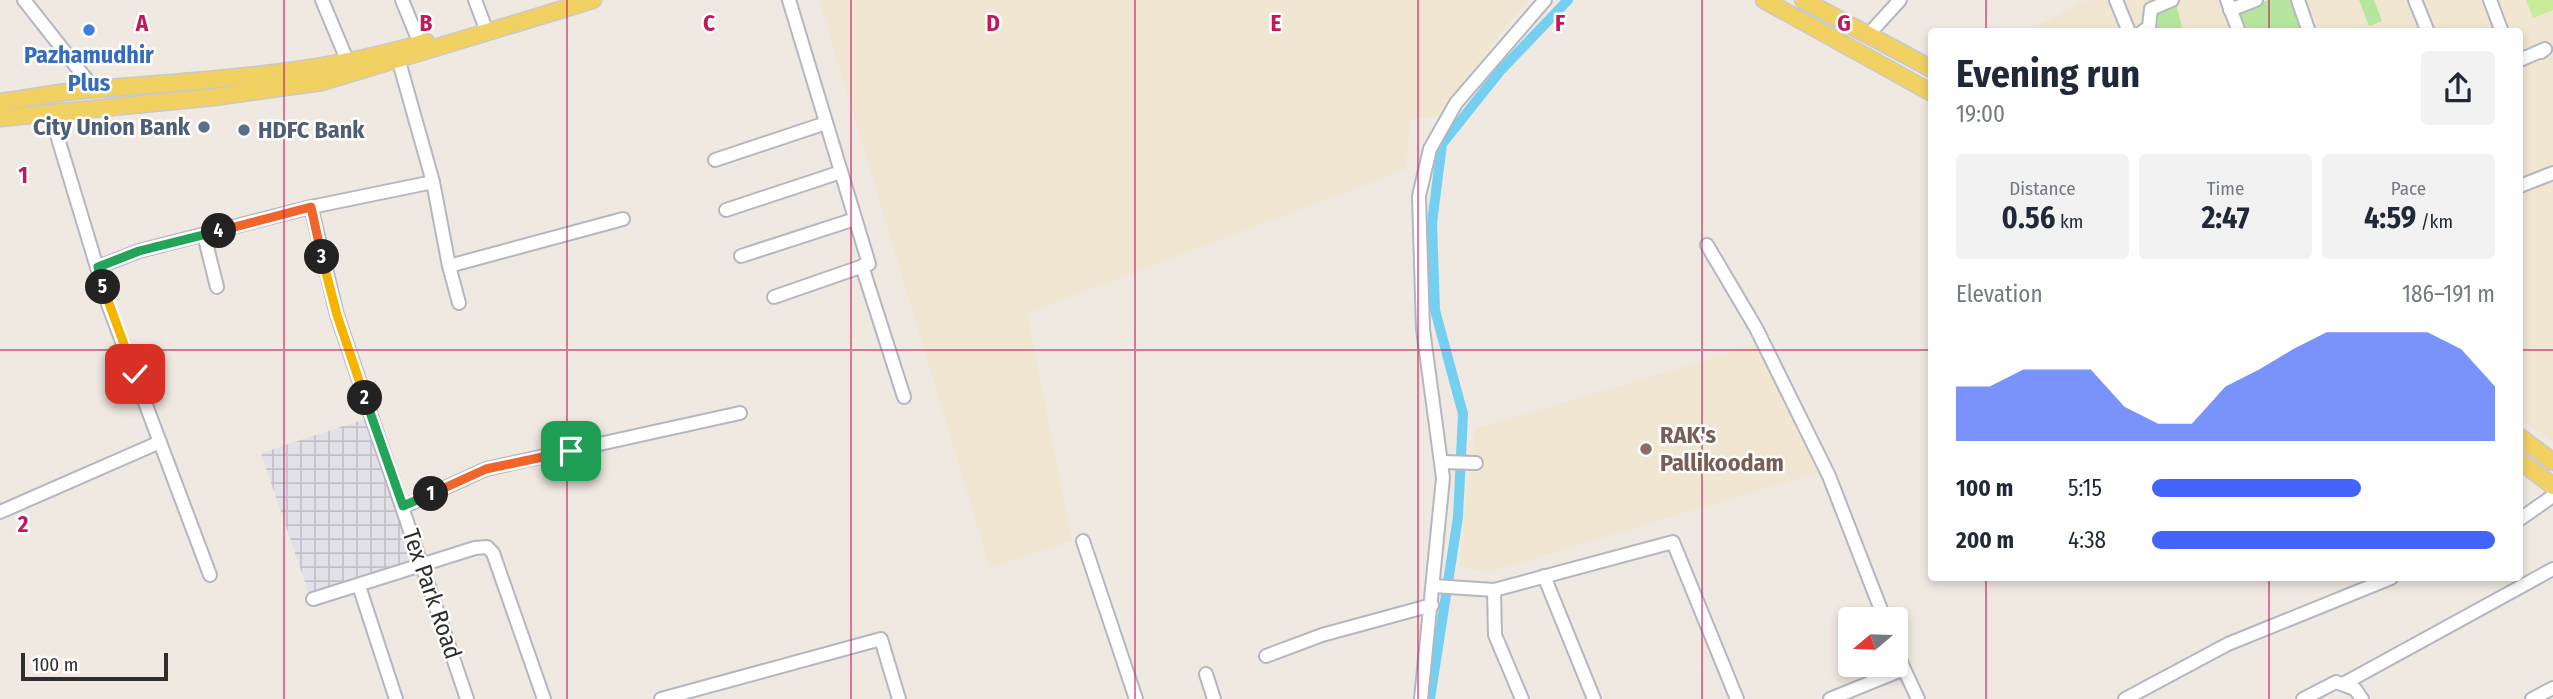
<!DOCTYPE html>
<html lang="en">
<head>
<meta charset="utf-8">
<style>
	:root { --surface:#fff; --page:#f2f2f3; --text:#1f2937; --muted:#747a83; --accent:#4264fb }
	body { margin:0; font-family:"Fira Sans Condensed",sans-serif; background:var(--page); color:var(--text); height:100vh; display:flex; flex-direction:column; font-size:26px; white-space:nowrap }
	* { box-sizing:border-box; margin:0 }
	p { font-size:23px; color:var(--muted) }
	.icon { flex:none; width:38px; height:38px; fill:none; stroke:currentColor; stroke-width:2; stroke-linecap:round; stroke-linejoin:round }
	.map { position:relative; flex:1; overflow:hidden }
	.sheet { position:absolute; left:1928px; top:28px; width:595px; height:553px; display:flex; flex-direction:column; background:var(--surface); border-radius:7px; box-shadow:0 4px 10px #0003 }
	.sheet>* { flex:none }
	.needle { width:46px; rotate:251deg }
	.buttons { position:absolute; left:1838px; top:607px; display:grid; gap:14px }
	.buttons a { display:grid; place-items:center; width:70px; height:70px; border-radius:7px; background:var(--surface); box-shadow:0 4px 10px #0003; font-size:35px }
	.scale { position:absolute; left:21px; bottom:18px; width:147px; box-sizing:border-box; padding-left:7px; border:4px solid #2e2e2e; border-top:0; font-size:19px; line-height:24px; white-space:nowrap; color:#2e2e2e; -webkit-text-stroke:5px #fff; paint-order:stroke }
	.pin { position:absolute; display:grid; place-items:center; width:60px; height:60px; color:#fff; margin:-30px; border-radius:14px; box-shadow:0 4px 10px #0006 }
	.km { position:absolute; width:35px; height:35px; margin:-18px; border-radius:50%; background:#222; color:#fff; font-size:19px; line-height:35px; text-align:center }
	.round { display:grid; place-items:center; flex:none; width:74px; height:74px; border-radius:7px; background:var(--page) }
	.headline { display:flex; align-items:center; justify-content:space-between; height:119px; padding:0 28px }
	h1 { font-size:38px; font-weight:700; line-height:52px }
	.stats { display:grid; grid-template-columns:repeat(3,1fr); gap:10px; height:119px; padding:7px 28px }
	.stats div { display:grid; align-content:center; border-radius:7px; background:var(--page); text-align:center }
	.stats b { font-size:30px; font-weight:700 }
	.stats small { font-size:19px; font-weight:400 }
	.stats p { font-size:19px }
	.chart { height:196px; padding:14px 28px }
	.chart p { display:flex; justify-content:space-between }
	.chart svg { width:100%; height:126px; margin-top:7px; fill:var(--accent); opacity:.7 }
	ul { padding:0 28px; list-style:none; font-size:23px }
	li { display:grid; grid-template-columns:112px 84px 1fr; align-items:center; height:52px }
	li i { height:18px; border-radius:9px; background:var(--accent) }
	.map>svg:first-child { display:block }
	.industrial { fill:url(#industrial-grid) }
	.education { fill:#f0e6d1 }
	.grass { fill:#b6e59e }
	.pitch { fill:#c9ec9a }
	.lines { fill:none; stroke-linecap:round; stroke-linejoin:round }
	.canal { stroke:#75cff0; stroke-width:10 }
	.minor-casing { stroke:#b4b7c1; stroke-width:16 }
	.major-casing { stroke:#c9c9c9; stroke-width:19 }
	.minor { stroke:#fff; stroke-width:12 }
	.major { stroke:#f2d163; stroke-width:16 }
	.split-1-casing { stroke:#fff; stroke-width:14 }
	.split-2-casing { stroke:#fff; stroke-width:14 }
	.split-3-casing { stroke:#fff; stroke-width:14 }
	.split-4-casing { stroke:#fff; stroke-width:14 }
	.split-5-casing { stroke:#fff; stroke-width:14 }
	.split-6-casing { stroke:#fff; stroke-width:14 }
	.split-1 { stroke:#f0652b; stroke-width:9 }
	.split-2 { stroke:#22a559; stroke-width:9 }
	.split-3 { stroke:#f5b400; stroke-width:9 }
	.split-4 { stroke:#f0652b; stroke-width:9 }
	.split-5 { stroke:#22a559; stroke-width:9 }
	.split-6 { stroke:#f5b400; stroke-width:9 }
	.grid { fill:none; stroke:#c2185b; stroke-width:2; stroke-opacity:0.55 }
	.shop-dot { fill:#3f7fe0; stroke:#fff; stroke-width:2.5 }
	.service-dot { fill:#5c6f8a; stroke:#fff; stroke-width:2.5 }
	.education-dot { fill:#8d6e63; stroke:#fff; stroke-width:2.5 }
	.labels { text-anchor:middle; stroke-width:5; stroke-linejoin:round; paint-order:stroke }
	.shop-label { font-size:24px; font-weight:bold; fill:#366cbe; stroke:#fff }
	.service-label { font-size:24px; font-weight:bold; fill:#4e5e75; stroke:#fff; text-anchor:end }
	.education-label { font-size:24px; font-weight:bold; fill:#785e54; stroke:#fff; text-anchor:start }
	.street-label { font-size:24px; fill:#2e2e2e; stroke:#fff }
	.grid-label { font-size:23px; text-anchor:middle; font-weight:bold; fill:#c2185b; stroke:#fff; stroke-width:5; stroke-linejoin:round; paint-order:stroke }
</style>
</head>
<body>
<div class="map">
<svg width="2553" height="699" viewBox="0 0 2553 699">
	<defs>
		<pattern id="industrial-grid" width="8" height="8" patternUnits="userSpaceOnUse" patternTransform="scale(1.75)"><rect width="8" height="8" fill="#e3e1e8"/><path d="M0 4h8M4 0v8" fill="none" stroke="#c3c1c7"/></pattern>
	</defs>
	<rect width="100%" height="100%" fill="#efe9e1"/>
	<path class="industrial" d="M371,417L422,566L309,594L261,453Z"/>
	<g class="education">
		<path d="M819,0H1529L1510,21L1438,117L1410,119L1406,169L1027,313L1072,541L990,568Z"/>
		<path d="M2088,0H2553V442L2520,419V32H2025Z"/>
		<path d="M1770,341L1829,469L1489,572L1459,566L1475,429Z"/>
	</g>
	<g class="grass">
		<path d="M2268,0H2291L2303,31H2243L2235,13Z"/>
		<path d="M2359,0H2374L2382,21L2369,26Z"/>
		<path d="M2176,3L2182,27L2172,31L2148,32L2151,14Z"/>
	</g>
	<path class="pitch" d="M2526,0H2553V10L2533,18Z"/>
	<g class="lines">
		<path class="canal" d="M1430,699L1458,517L1463,414L1435,310L1432,223L1442,144L1501,70L1568,0"/>
		<defs>
			<g id="minor">
				<path d="M24,0L94,89"/>
				<path d="M322,0L347,60"/>
				<path d="M402,0L420,44"/>
				<path d="M475,0L484,24"/>
				<path d="M2116,0L2129,32"/>
				<path d="M2227,0L2239,32"/>
				<path d="M2298,0L2309,32"/>
				<path d="M2415,0L2428,32"/>
				<path d="M2490,0L2502,32"/>
				<path d="M2230,10L2256,0"/>
				<path d="M2142,32L2149,27L2151,9L2172,0"/>
				<path d="M1868,35L1900,0"/>
				<path d="M396,51L433,182L311,207L337,315L467,699"/>
				<path d="M2520,60L2545,49L2541,52"/>
				<path d="M50,112L109,307L210,575"/>
				<path d="M715,160L826,123"/>
				<path d="M433,182L449,266L623,219"/>
				<path d="M2520,186L2553,173"/>
				<path d="M726,210L841,172"/>
				<path d="M204,235L217,287"/>
				<path d="M1707,245L1756,328L1829,476L1885,620"/>
				<path d="M741,256L855,219"/>
				<path d="M449,266L459,303"/>
				<path d="M862,266L904,397"/>
				<path d="M98,267L139,251L311,207"/>
				<path d="M774,297L869,264L789,0"/>
				<path d="M1441,462L1476,463"/>
				<path d="M403,507L486,469L740,413"/>
				<path d="M0,512L160,442"/>
				<path d="M2520,519L2553,496"/>
				<path d="M1083,541L1136,699"/>
				<path d="M1544,576L1594,699"/>
				<path d="M359,586L396,699"/>
				<path d="M1434,586L1494,590L1673,542L1737,699"/>
				<path d="M1494,590L1495,635L1522,699"/>
				<path d="M313,599L475,548L487,547L493,553L544,699"/>
				<path d="M1895,647L1904,669"/>
				<path d="M1266,656L1322,635L1432,605"/>
				<path d="M1206,674L1214,699"/>
				<path d="M2343,684L2553,569"/>
				<path d="M661,699L881,639L899,699"/>
				<path d="M1421,699L1443,478L1423,329L1419,196L1430,149L1456,103L1545,0"/>
				<path d="M1830,699L1904,669L1918,699"/>
				<path d="M2125,699L2228,644L2391,578"/>
				<path d="M2303,699L2336,682L2355,689L2362,699"/>
				<path d="M2532,699L2553,688"/>
			</g>
			<g id="major">
				<path d="M1764,0L1932,93"/>
				<path d="M1803,0L1932,69"/>
				<path d="M0,102C31,98 63,91 95,89C206,80 318,75 426,42"/>
				<path d="M0,118L214,97L322,82L593,0"/>
				<path d="M2520,437L2553,462"/>
				<path d="M2520,461L2553,486"/>
			</g>
		</defs>
		<use href="#minor" class="minor-casing"/>
		<use href="#major" class="major-casing"/>
		<use href="#minor" class="minor"/>
		<use href="#major" class="major"/>
	</g>
	<g class="lines">
		<defs>
			<path id="split-1" d="M431,494L486,469L571,451"/>
			<path id="split-2" d="M365,398L403,506L431,494"/>
			<path id="split-3" d="M322,257L337,315L365,398"/>
			<path id="split-4" d="M219,231L311,207L322,257"/>
			<path id="split-5" d="M103,287L98,267L139,251L219,231"/>
			<path id="split-6" d="M103,287L135,374"/>
		</defs>
		<use href="#split-1" class="split-1-casing"/>
		<use href="#split-2" class="split-2-casing"/>
		<use href="#split-3" class="split-3-casing"/>
		<use href="#split-4" class="split-4-casing"/>
		<use href="#split-5" class="split-5-casing"/>
		<use href="#split-6" class="split-6-casing"/>
		<use href="#split-1" class="split-1"/>
		<use href="#split-2" class="split-2"/>
		<use href="#split-3" class="split-3"/>
		<use href="#split-4" class="split-4"/>
		<use href="#split-5" class="split-5"/>
		<use href="#split-6" class="split-6"/>
	</g>
	<path class="grid" d="M284,0V699M567,0V699M851,0V699M1135,0V699M1418,0V699M1702,0V699M1986,0V32M2269,0V32M0,350H1932M2520,350H2553M1986,578V699M2269,578V699"/>
	<circle class="shop-dot" cx="89" cy="30" r="7"/>
	<g class="service-dot">
		<circle cx="204" cy="127" r="7"/>
		<circle cx="244" cy="130" r="7"/>
	</g>
	<circle class="education-dot" cx="1646" cy="449" r="7"/>
	<g class="labels">
		<g class="shop-label">
			<text x="89" y="63">Pazhamudhir<tspan x="89" dy="28">Plus</tspan></text>
		</g>
		<g class="service-label">
			<text x="190" y="135">City Union Bank</text>
			<text x="258" y="138" text-anchor="start">HDFC Bank</text>
		</g>
		<g class="education-label">
			<text x="1660" y="443">RAK's<tspan x="1660" dy="28">Pallikoodam</tspan></text>
		</g>
		<g class="street-label">
			<text transform="translate(432 594) rotate(71)" y="8">Tex Park Road</text>
		</g>
	</g>
	<g class="grid-label">
		<text x="142" y="31">A</text>
		<text x="426" y="31">B</text>
		<text x="709" y="31">C</text>
		<text x="993" y="31">D</text>
		<text x="1276" y="31">E</text>
		<text x="1560" y="31">F</text>
		<text x="1844" y="31">G</text>
		<text x="23" y="183">1</text>
		<text x="23" y="532">2</text>
	</g>
</svg>
<div class="buttons">
<a><svg class="needle" viewBox="-14 -14 28 28"><path d="M0-13l5 13h-10z" fill="#e53935"/><path d="M0 13l5-13h-10z" fill="#747a83"/></svg></a>
</div>
<div class="scale">100 m</div>
<div class="pin" style="left:571px;top:451px;background:#1e9e55"><svg class="icon" aria-label="arrive" viewBox="0 0 24 24"><path d="M6 21V4h12l-3 4 3 4H6"/></svg></div>
<div class="pin" style="left:135px;top:374px;background:#d93025"><svg class="icon" aria-label="check" viewBox="0 0 24 24"><path d="M5 12l5 5 9-10"/></svg></div>
<b class="km" style="left:431px;top:494px">1</b>
<b class="km" style="left:365px;top:398px">2</b>
<b class="km" style="left:322px;top:257px">3</b>
<b class="km" style="left:219px;top:231px">4</b>
<b class="km" style="left:103px;top:287px">5</b>
<section class="sheet">
<div class="headline"><div><h1>Evening run</h1><p>19:00</p></div><a class="round"><svg class="icon" aria-label="share" viewBox="0 0 24 24"><path d="M12 15V3M7 8l5-5 5 5M5 13v7h14v-7"/></svg></a></div>
<div class="stats">
<div><p>Distance</p><b>0.56<small> km</small></b></div>
<div><p>Time</p><b>2:47</b></div>
<div><p>Pace</p><b>4:59<small> /km</small></b></div>
</div>
<div class="chart"><p><span>Elevation</span>186–191 m</p>
<svg viewBox="0 0 160 44" preserveAspectRatio="none"><path d="M0 44V25L10 25L20 19L30 19L40 19L50 32L60 38L70 38L80 25L90 19L100 12L110 6L120 6L130 6L140 6L150 12L160 25V44z"/></svg>
</div>
<ul>
<li><b>100 m</b>5:15<i style="width:61%"></i></li>
<li><b>200 m</b>4:38<i style="width:100%"></i></li>
</ul>
</section>
</div>
</body>
</html>
